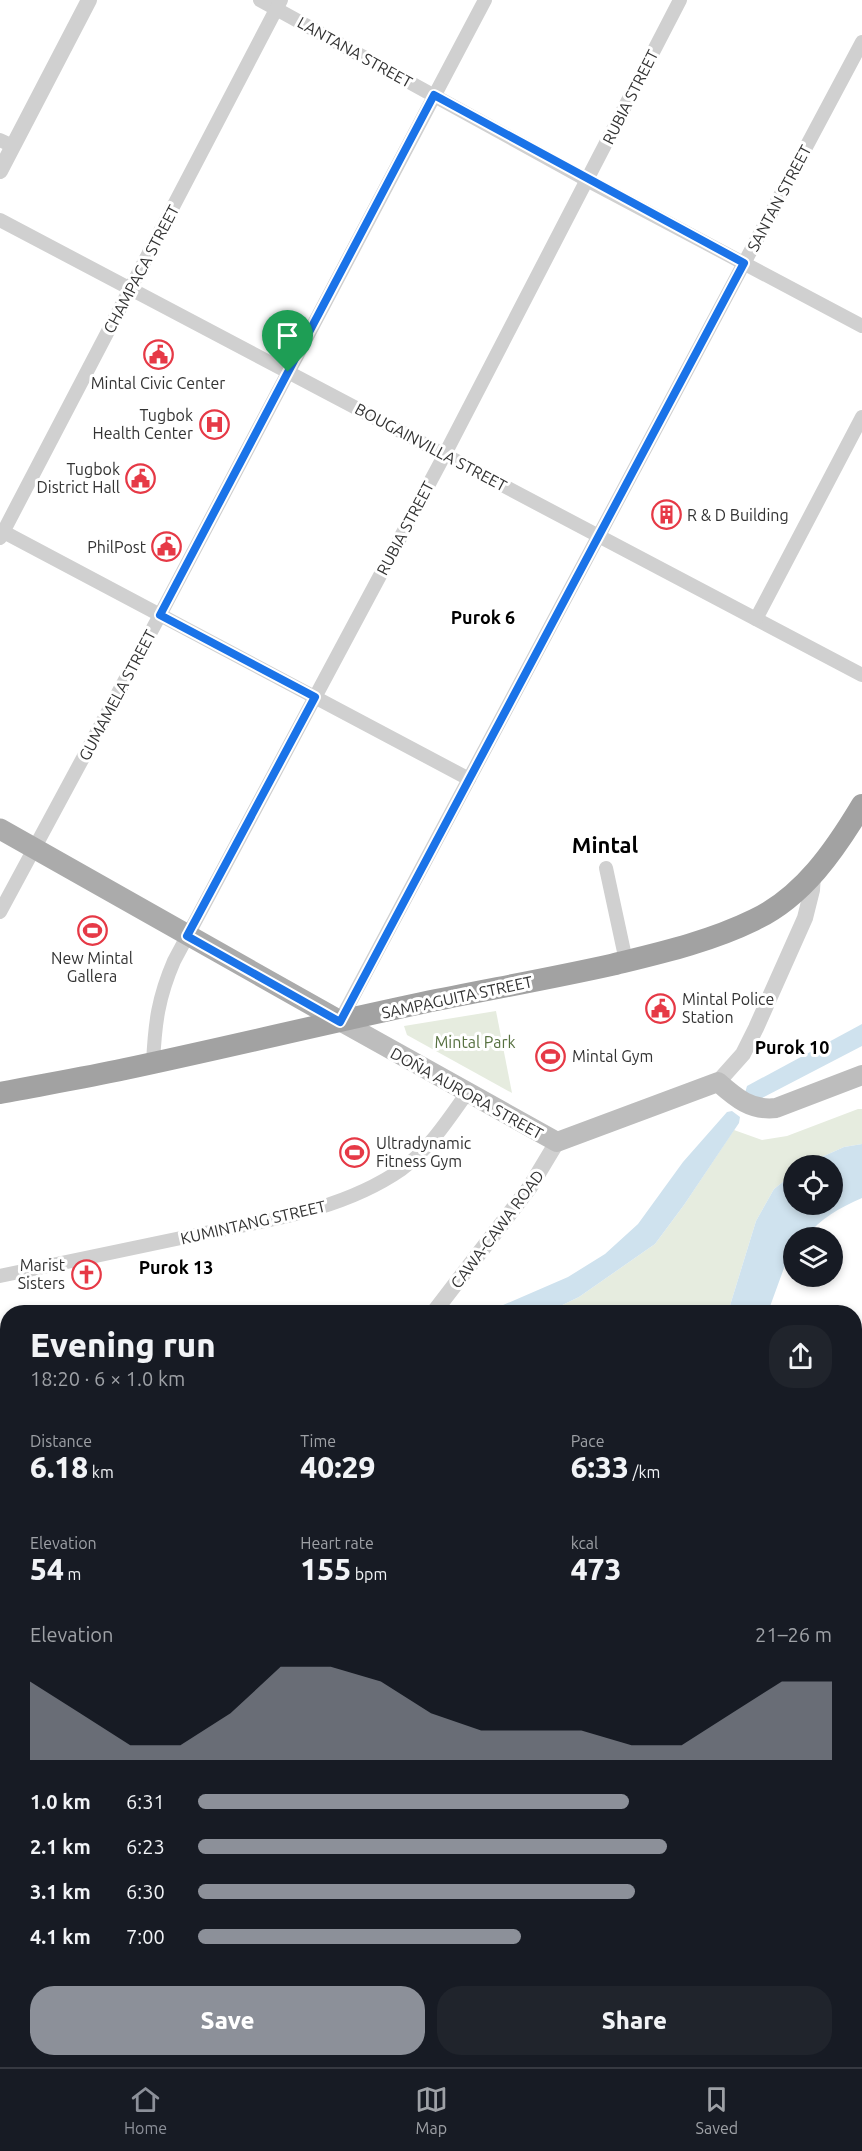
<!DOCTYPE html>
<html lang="en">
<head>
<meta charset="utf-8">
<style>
	:root { --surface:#171b24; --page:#20242c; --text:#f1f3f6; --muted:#9ea1a6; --line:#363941; --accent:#8c9099 }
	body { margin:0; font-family:Ubuntu,sans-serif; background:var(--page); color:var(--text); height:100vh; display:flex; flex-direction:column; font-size:22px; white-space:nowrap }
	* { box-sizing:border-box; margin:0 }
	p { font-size:20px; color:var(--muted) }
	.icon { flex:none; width:33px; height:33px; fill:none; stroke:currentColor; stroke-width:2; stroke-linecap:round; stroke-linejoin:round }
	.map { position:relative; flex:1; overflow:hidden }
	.sheet { position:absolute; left:0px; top:1305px; width:862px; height:762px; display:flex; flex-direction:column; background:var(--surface); border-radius:24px 24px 0 0; box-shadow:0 3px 9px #0003 }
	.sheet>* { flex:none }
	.tools { position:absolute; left:783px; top:1155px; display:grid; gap:12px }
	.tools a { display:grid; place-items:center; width:60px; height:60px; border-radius:50%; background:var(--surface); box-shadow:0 3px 9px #0003; font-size:30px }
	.pin { position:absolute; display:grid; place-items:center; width:51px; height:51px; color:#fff; margin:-62px -26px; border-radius:50% 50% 50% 0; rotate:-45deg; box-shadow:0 0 6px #0007 }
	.pin .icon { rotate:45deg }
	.round { display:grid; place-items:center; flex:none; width:63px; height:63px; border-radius:24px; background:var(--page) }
	.headline { display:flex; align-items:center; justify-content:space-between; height:102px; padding:0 30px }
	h1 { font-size:33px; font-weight:800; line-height:45px }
	.stats { display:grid; grid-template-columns:repeat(3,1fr); gap:9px; height:102px; padding:6px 30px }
	.stats div { display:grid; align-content:center }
	.stats b { font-size:30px; font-weight:800 }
	.stats small { font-size:16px; font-weight:400 }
	.stats p { font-size:16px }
	.chart { height:168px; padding:12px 30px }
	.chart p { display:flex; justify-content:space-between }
	.chart svg { width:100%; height:108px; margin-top:6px; fill:var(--accent); opacity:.7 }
	.cta { display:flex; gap:12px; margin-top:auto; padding:12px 30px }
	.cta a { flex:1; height:69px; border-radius:24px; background:var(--accent); color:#fff; font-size:24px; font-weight:800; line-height:69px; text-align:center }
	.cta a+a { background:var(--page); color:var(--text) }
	ul { padding:0 30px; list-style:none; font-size:20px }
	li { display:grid; grid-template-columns:96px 72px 1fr; align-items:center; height:45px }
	li i { height:15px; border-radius:8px; background:var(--accent) }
	.tabs { display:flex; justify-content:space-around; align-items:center; height:84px; border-top:2px solid var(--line); background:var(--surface); font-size:16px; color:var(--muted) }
	.tabs a { display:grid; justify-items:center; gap:3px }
	.tabs .current { color:var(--accent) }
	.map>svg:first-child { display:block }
	.green { fill:#e6ecdf }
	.water { fill:#cfe2ee }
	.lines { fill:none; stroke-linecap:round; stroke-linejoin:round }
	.stream { stroke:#cfe2ee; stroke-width:4.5 }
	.minor { stroke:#d0d0d0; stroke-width:14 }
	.tertiary { stroke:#d0d0d0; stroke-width:16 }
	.secondary { stroke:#bdbdbd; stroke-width:20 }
	.primary { stroke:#ababab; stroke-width:21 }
	.trunk { stroke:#a2a2a2; stroke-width:22 }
	.route-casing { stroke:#fff; stroke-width:12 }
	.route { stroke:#1a73e8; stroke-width:8 }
	.labels { text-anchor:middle; stroke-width:6; stroke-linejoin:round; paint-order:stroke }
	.street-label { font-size:16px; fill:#333; stroke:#fff }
	.poi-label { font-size:16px; fill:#333; stroke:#fff; text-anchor:end }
	.park-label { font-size:16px; fill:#56703f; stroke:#fff }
	.neighbourhood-label { font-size:18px; font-weight:bold; fill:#000; stroke:#fff }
	.district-label { font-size:22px; font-weight:bold; fill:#000; stroke:#fff }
</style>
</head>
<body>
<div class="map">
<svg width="862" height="2067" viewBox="0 0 862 2067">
	<rect width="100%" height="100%" fill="#fff"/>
	<g class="green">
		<path d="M496,1011L512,1093L407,1035L404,1026Z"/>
		<path d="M858,1109H862V1144L844,1147L804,1165L794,1166L793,1174L774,1189L756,1221L728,1312H548L579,1297L655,1244L684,1205L734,1130L762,1140L787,1136Z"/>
	</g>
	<g class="water">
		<path d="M862,1024V1046L758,1100L745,1093L747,1086Z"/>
		<path d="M732,1111L740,1117L739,1123L684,1205L655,1244L579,1297L548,1312H487L568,1277L605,1254L638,1224L683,1162L727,1112Z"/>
		<path d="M862,1144V1198C839,1208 821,1218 806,1237L794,1238L793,1253L784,1268L768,1312H728L756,1221L774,1189L793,1174L794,1204H832V1166L804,1165L844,1147Z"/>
		<path d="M7,1841V1935L0,1946V1848Z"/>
	</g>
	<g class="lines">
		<path class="stream" d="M855,1554H862"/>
		<g class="minor">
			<path d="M260,0L587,180L862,326"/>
			<path d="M0,140L13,146"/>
			<path d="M0,220L862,675"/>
			<path d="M0,530L469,779"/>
			<path d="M0,538L281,0"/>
			<path d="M756,619L862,417"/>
			<path d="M606,868L626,961"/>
			<path d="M0,912L160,615L485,0"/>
			<path d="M340,1021L862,42"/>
			<path d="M153,1063C155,1023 158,998 174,961L445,454L680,0"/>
			<path d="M0,1276C67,1262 134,1248 200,1234C270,1220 343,1210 402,1169C429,1149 448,1120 467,1093"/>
		</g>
		<g class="tertiary">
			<path d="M0,171L89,0"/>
			<path d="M718,1082L743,1054L756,1028L805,918L812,890L813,875"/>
			<path d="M434,1312L530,1187L557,1142"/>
			<path d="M0,1605L8,1598"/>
		</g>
		<path class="secondary" d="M340,1021L557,1142L718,1082C736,1098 751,1111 776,1108L862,1075"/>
		<g class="primary">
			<path d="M0,829L340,1021"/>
			<path d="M855,1903L862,1893"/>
			<path d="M745,2067L750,2060"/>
		</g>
		<path class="trunk" d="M0,1093C41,1085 83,1078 125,1069C224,1048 323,1024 422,1003C485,990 548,979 611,965C660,953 709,942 754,920C803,897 835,850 862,805"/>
	</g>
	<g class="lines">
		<defs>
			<path id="route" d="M434,95L744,263L340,1022L187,936L315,697L160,615Z"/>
		</defs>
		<use href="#route" class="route-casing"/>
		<use href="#route" class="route"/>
	</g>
	<defs>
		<symbol id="civic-ring" viewBox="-11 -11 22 22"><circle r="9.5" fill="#fff" stroke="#e63946" stroke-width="1.5"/><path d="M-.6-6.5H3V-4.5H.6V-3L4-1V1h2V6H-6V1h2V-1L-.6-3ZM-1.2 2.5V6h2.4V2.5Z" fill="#e63946"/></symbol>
		<symbol id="hospital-ring" viewBox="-11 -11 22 22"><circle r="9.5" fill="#fff" stroke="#e63946" stroke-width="1.5"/><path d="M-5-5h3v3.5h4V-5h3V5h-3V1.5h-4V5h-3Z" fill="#e63946"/></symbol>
		<symbol id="building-ring" viewBox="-11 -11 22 22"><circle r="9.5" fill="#fff" stroke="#e63946" stroke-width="1.5"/><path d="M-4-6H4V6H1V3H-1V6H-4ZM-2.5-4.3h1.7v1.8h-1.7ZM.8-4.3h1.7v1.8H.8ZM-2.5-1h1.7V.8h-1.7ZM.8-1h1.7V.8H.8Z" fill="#e63946"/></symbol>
		<symbol id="stadium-ring" viewBox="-11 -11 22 22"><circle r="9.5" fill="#fff" stroke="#e63946" stroke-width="1.5"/><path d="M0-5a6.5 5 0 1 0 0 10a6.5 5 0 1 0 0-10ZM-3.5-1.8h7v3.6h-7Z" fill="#e63946"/></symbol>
		<symbol id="church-ring" viewBox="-11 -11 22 22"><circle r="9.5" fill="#fff" stroke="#e63946" stroke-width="1.5"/><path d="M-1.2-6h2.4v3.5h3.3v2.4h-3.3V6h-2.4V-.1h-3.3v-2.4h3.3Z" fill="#e63946"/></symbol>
	</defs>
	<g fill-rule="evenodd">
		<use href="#civic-ring" x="142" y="338" width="33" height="33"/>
		<use href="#hospital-ring" x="198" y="408" width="33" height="33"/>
		<use href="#civic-ring" x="124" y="462" width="33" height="33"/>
		<use href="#building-ring" x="650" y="498" width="33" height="33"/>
		<use href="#civic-ring" x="150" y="530" width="33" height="33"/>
		<use href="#stadium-ring" x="76" y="914" width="33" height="33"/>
		<use href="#civic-ring" x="644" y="992" width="33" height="33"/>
		<use href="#stadium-ring" x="534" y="1040" width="33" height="33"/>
		<use href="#stadium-ring" x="338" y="1136" width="33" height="33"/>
		<use href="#church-ring" x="70" y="1258" width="33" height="33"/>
	</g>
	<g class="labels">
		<g class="street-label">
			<text transform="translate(355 52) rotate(29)" y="6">LANTANA STREET</text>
			<text transform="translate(630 97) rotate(-63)" y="6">RUBIA STREET</text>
			<text transform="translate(779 198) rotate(-62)" y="6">SANTAN STREET</text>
			<text transform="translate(141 269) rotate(-62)" y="6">CHAMPACA STREET</text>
			<text transform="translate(431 447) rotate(28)" y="6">BOUGAINVILLA STREET</text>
			<text transform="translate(405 528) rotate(-62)" y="6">RUBIA STREET</text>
			<text transform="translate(117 695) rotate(-62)" y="6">GUMAMELA STREET</text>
			<text transform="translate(457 997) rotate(-12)" y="6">SAMPAGUITA STREET</text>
			<text transform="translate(467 1093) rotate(29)" y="6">DOÑA AURORA STREET</text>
			<text transform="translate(253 1222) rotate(-13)" y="6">KUMINTANG STREET</text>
			<text transform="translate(497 1229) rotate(-53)" y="6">CAWA-CAWA ROAD</text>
		</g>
		<g class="poi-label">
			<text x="158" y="389" text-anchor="middle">Mintal Civic Center</text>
			<text x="193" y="421">Tugbok<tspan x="193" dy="18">Health Center</tspan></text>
			<text x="120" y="475">Tugbok<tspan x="120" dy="18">District Hall</tspan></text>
			<text x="687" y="521" text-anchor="start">R &amp; D Building</text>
			<text x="146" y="553">PhilPost</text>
			<text x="92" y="964" text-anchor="middle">New Mintal<tspan x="92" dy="18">Gallera</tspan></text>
			<text x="682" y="1005" text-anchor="start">Mintal Police<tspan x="682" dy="18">Station</tspan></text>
			<text x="572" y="1062" text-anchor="start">Mintal Gym</text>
			<text x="376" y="1149" text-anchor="start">Ultradynamic<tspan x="376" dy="18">Fitness Gym</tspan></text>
			<text x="65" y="1271">Marist<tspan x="65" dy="18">Sisters</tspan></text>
		</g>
		<g class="park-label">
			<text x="475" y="1048">Mintal Park</text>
		</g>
		<g class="neighbourhood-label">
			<text x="483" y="624">Purok 6</text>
			<text x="792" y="1054">Purok 10</text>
			<text x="176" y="1274">Purok 13</text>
		</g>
		<g class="district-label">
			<text x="605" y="853">Mintal</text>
		</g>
	</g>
</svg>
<div class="tools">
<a><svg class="icon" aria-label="locate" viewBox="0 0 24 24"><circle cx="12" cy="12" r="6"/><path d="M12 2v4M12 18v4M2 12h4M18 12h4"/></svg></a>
<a><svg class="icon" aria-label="layers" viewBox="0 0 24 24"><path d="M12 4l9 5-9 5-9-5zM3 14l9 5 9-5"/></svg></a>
</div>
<div class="pin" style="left:288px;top:372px;background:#1e9e55"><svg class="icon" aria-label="arrive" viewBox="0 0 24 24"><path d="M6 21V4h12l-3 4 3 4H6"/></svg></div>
<section class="sheet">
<div class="headline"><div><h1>Evening run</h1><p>18:20 · 6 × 1.0 km</p></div><a class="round"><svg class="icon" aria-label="share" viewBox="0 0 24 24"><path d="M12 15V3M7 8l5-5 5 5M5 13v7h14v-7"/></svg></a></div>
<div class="stats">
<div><p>Distance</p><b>6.18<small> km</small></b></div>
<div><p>Time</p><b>40:29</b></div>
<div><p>Pace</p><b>6:33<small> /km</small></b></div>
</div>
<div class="stats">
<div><p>Elevation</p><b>54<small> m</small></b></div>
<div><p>Heart rate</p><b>155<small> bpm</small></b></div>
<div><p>kcal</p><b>473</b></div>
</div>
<div class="chart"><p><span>Elevation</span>21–26 m</p>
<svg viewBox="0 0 160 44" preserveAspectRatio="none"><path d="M0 44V12L10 25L20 38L30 38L40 25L50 6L60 6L70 12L80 25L90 32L100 32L110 32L120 38L130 38L140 25L150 12L160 12V44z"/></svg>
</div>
<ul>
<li><b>1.0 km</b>6:31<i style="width:68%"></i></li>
<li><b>2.1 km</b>6:23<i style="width:74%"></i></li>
<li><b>3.1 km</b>6:30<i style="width:69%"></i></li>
<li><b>4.1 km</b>7:00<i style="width:51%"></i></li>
</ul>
<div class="cta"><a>Save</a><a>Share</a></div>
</section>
</div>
<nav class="tabs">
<a class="current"><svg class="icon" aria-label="home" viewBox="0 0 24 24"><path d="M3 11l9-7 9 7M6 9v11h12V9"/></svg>Home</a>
<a><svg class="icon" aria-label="map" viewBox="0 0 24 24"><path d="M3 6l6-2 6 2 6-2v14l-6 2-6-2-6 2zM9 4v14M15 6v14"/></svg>Map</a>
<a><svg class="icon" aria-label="saved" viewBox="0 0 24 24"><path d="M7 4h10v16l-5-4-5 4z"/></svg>Saved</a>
</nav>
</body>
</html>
